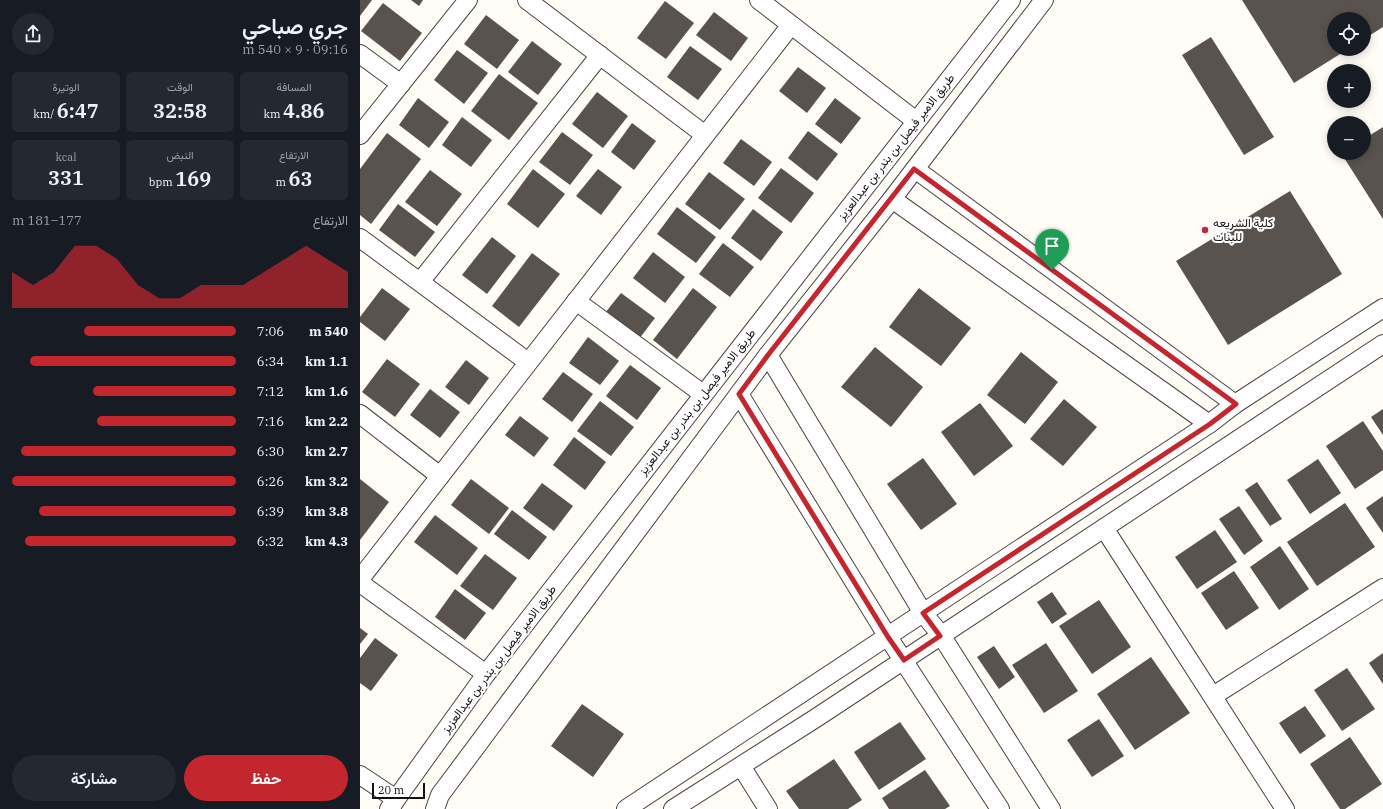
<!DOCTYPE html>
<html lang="ar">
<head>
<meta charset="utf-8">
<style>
	:root { --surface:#171b24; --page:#242831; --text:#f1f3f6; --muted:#9ea1a6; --accent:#c4262e }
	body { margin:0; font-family:"IBM Plex Serif",Vazirmatn,serif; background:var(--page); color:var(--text); direction:rtl; height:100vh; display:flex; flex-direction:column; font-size:15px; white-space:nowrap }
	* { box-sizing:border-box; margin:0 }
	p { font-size:13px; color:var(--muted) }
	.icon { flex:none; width:22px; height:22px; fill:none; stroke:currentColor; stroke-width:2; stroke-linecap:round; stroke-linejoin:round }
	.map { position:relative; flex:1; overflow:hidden; direction:ltr }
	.panel { display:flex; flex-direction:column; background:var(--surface); width:360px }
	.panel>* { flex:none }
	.buttons { position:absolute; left:967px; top:12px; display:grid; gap:8px }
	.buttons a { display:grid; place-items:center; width:44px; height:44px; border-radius:50%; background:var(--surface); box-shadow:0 2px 10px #0003; font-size:20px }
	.scale { position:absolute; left:12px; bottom:10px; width:53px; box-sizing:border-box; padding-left:4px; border:2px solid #111; border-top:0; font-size:11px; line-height:14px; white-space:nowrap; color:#111; -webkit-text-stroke:3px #fff; paint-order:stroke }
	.pin { position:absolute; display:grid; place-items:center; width:34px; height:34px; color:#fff; margin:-41px -17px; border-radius:50% 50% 50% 0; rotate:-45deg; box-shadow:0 0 4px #0007 }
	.pin .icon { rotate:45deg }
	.round { display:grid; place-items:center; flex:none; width:42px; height:42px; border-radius:21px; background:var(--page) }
	.overview { display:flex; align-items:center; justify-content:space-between; height:68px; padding:0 12px }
	h1 { font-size:22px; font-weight:600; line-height:30px }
	.stats { display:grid; grid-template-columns:repeat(3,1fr); gap:6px; height:68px; padding:4px 12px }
	.stats div { display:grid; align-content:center; border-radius:6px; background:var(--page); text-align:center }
	.stats b { font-size:20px; font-weight:600 }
	.stats small { font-size:11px; font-weight:400 }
	.stats p { font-size:11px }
	.chart { height:112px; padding:8px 12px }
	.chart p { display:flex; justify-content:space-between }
	.chart svg { width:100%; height:72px; margin-top:4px; fill:var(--accent); opacity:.7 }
	.button { display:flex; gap:8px; margin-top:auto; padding:8px 12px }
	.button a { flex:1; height:46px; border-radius:24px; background:var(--accent); color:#fff; font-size:16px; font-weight:600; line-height:46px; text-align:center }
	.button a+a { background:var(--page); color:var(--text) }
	ul { padding:0 12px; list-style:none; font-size:13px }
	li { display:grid; grid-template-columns:64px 48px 1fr; align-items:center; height:30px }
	li i { height:10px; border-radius:5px; background:var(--accent) }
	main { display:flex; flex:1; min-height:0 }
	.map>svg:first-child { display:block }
	.building { fill:#5a524d }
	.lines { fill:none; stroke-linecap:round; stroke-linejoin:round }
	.minor-casing { stroke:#444; stroke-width:20 }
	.minor { stroke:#fff; stroke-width:18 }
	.route-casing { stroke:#fff; stroke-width:8 }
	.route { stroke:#c4262e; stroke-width:5 }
	.poi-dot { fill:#c4262e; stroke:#fff; stroke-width:1.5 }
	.labels { text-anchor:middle; stroke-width:4; stroke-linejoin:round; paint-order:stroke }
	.street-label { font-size:12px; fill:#111; stroke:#fff }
	.poi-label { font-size:12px; fill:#111; stroke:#fff; text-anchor:start }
</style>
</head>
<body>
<main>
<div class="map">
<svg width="1023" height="809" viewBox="0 0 1023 809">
	<rect width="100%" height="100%" fill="#fffdf5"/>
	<g class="building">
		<path d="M0,0H12L0,16Z"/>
		<path d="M51,0H63L59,6Z"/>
		<path d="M882,0H1023V27L1004,39V19H974V49H988L934,83Z"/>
		<path d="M305,1L334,23L306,59L277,38Z"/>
		<path d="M23,3L62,33L40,61L1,31Z"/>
		<path d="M354,12L388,38L371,61L336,35Z"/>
		<path d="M126,15L159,40L137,69L104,44Z"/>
		<path d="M851,37L914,137L884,155L822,55Z"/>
		<path d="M172,41L202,64L178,95L148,72Z"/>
		<path d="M330,46L362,69L338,100L307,77Z"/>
		<path d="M97,50L128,73L104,104L74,80Z"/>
		<path d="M438,67L466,88L447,113L419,91Z"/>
		<path d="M139,74L178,103L149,140L111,111Z"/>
		<path d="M237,92L268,116L243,148L212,124Z"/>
		<path d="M58,98L89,122L69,148L39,125Z"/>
		<path d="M475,98L501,118L481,144L455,124Z"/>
		<path d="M102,117L132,140L111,167L82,145Z"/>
		<path d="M272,123L296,141L274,170L251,152Z"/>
		<path d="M1023,127V219L981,153H1004V139Z"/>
		<path d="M448,131L478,154L457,181L428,158Z"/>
		<path d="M202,132L233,155L210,185L179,162Z"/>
		<path d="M27,133L61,159L11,224L0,215V169Z"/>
		<path d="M381,139L412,162L394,186L363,163Z"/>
		<path d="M421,168L454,193L431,223L398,198Z"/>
		<path d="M173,169L205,194L178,228L147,204Z"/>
		<path d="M238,169L262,187L241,215L216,196Z"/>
		<path d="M70,170L102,194L77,226L45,202Z"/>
		<path d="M349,172L385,199L360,230L325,204Z"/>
		<path d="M930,191L982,274L868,345L816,261Z"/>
		<path d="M38,204L75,232L55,257L19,230Z"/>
		<path d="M317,207L356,237L336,263L297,234Z"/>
		<path d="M393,209L423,232L401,261L371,238Z"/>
		<path d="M132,237L156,256L127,294L102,275Z"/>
		<path d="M363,243L394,267L370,297L339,274Z"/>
		<path d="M293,252L325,277L305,303L273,278Z"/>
		<path d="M172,253L200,274L159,327L132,306Z"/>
		<path d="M22,288L50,309L25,341L0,322V317Z"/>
		<path d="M333,288L357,307L317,359L293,340Z"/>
		<path d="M559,288L611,328L581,366L529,327Z"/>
		<path d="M261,293L295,318L279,339L245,313Z"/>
		<path d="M228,337L259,361L240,385L209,363Z"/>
		<path d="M515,347L563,387L531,427L481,387Z"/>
		<path d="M661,352L698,382L665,424L627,395Z"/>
		<path d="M27,359L60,384L35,417L2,392Z"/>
		<path d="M106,360L129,378L109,405L85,387Z"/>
		<path d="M270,365L301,388L277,420L246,396Z"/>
		<path d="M203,372L233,394L212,422L182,399Z"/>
		<path d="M70,389L100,412L80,438L50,415Z"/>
		<path d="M704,399L737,427L703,466L670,439Z"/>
		<path d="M240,401L274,427L251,456L217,431Z"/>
		<path d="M620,403L653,446L614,476L581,432Z"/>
		<path d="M1023,409V435L1011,417Z"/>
		<path d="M160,416L189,438L174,457L145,435Z"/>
		<path d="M1003,421L1023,451V470L995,489L966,446Z"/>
		<path d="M214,437L246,462L225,490L193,465Z"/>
		<path d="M563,458L597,504L561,530L527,484Z"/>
		<path d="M958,459L981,493L950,514L927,480Z"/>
		<path d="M0,479L29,502L0,540Z"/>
		<path d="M111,479L149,508L129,534L91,505Z"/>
		<path d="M897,482L922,519L910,526L885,490Z"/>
		<path d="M182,483L213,506L194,531L163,508Z"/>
		<path d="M1023,496V533L1006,508Z"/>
		<path d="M985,503L1015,547L957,586L927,542Z"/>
		<path d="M879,506L903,541L884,555L859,519Z"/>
		<path d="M152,510L187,537L169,560L134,534Z"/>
		<path d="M75,515L118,548L97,575L54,542Z"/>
		<path d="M855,530L877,562L837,589L815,557Z"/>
		<path d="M920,546L949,589L919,610L890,567Z"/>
		<path d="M125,554L157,578L133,610L100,586Z"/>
		<path d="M874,571L899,608L866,630L841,593Z"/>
		<path d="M95,589L126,613L105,640L75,617Z"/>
		<path d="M692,592L707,614L692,624L677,602Z"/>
		<path d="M739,600L771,647L732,674L699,626Z"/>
		<path d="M0,628L8,634L0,644Z"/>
		<path d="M15,638L38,655L11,691L0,683V658Z"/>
		<path d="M686,643L718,691L684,713L652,665Z"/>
		<path d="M634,646L655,677L639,689L617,657Z"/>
		<path d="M1023,653V684L1009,663Z"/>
		<path d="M791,657L830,713L775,750L737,694Z"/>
		<path d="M987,668L1015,709L982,731L954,690Z"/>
		<path d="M222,704L264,734L233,777L191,746Z"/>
		<path d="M945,706L966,736L940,754L919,723Z"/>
		<path d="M739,719L764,756L732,777L707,740Z"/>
		<path d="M540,722L566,759L519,790L494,752Z"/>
		<path d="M990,737L1022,784L985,809H980L950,764Z"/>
		<path d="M474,759L502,800L488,809H439L426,791Z"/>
		<path d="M565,770L590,806L585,809H529L522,798Z"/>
	</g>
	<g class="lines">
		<defs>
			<g id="minor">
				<path d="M167,0L345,135"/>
				<path d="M399,0L556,121"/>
				<path d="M0,54L41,84"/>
				<path d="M0,135L108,0"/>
				<path d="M555,169L875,404"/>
				<path d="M532,199L849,424"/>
				<path d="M0,238L168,362"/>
				<path d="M60,282L240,55"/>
				<path d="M216,301L343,394"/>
				<path d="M408,355L563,613L581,635L691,809"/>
				<path d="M379,394L528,637L640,809"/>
				<path d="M0,414L80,476"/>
				<path d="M744,528L925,809"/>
				<path d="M0,579L431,25"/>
				<path d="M0,583L126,674"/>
				<path d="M853,696L1023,588"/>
				<path d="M381,766L408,809"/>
				<path d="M0,775L36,799L30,809"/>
				<path d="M29,809L126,674L651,0"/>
				<path d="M75,809L80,795L408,355L532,199L684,0"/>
				<path d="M266,809L849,424L875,404L1023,308"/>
				<path d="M313,809L456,718L1023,344"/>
			</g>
		</defs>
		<use href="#minor" class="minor-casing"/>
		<use href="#minor" class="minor"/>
	</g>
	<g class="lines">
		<defs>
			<path id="route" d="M554,169L876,404L850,424L563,613L580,636L544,660L528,637L379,394L408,355Z"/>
		</defs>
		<use href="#route" class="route-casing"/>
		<use href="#route" class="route"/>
	</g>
	<circle class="poi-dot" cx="845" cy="230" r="4"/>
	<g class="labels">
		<g class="street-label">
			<text transform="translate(536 147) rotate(-52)" y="4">طريق الامير فيصل بن بندر بن عبدالعزيز</text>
			<text transform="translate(337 402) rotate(-52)" y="4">طريق الامير فيصل بن بندر بن عبدالعزيز</text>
			<text transform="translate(139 659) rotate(-53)" y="4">طريق الامير فيصل بن بندر بن عبدالعزيز</text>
		</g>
		<g class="poi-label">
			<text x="853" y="227">كلية الشريعه<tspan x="853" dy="14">للبنات</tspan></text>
		</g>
	</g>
</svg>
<div class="buttons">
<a><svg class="icon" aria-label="locate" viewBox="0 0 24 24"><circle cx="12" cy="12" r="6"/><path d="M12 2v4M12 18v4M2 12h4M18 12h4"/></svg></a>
<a>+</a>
<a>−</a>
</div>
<div class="scale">20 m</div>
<div class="pin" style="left:692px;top:270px;background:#1e9e55"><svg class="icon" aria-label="arrive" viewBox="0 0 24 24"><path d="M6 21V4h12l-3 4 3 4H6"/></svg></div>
</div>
<section class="panel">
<div class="overview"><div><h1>جري صباحي</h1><p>09:16 · 9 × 540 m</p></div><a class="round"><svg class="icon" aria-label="share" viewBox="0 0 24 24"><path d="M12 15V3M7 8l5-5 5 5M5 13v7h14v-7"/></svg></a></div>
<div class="stats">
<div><p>المسافة</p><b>4.86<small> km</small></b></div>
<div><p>الوقت</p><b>32:58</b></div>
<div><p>الوتيرة</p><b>6:47<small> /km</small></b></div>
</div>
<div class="stats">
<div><p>الارتفاع</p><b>63<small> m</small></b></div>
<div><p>النبض</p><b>169<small> bpm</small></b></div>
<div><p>kcal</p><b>331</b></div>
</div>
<div class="chart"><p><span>الارتفاع</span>177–181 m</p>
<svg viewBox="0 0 160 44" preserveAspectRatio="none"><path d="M0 44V22L10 30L20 22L30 6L40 6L50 14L60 30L70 38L80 38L90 30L100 30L110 30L120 22L130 14L140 6L150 14L160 22V44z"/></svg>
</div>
<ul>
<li><b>540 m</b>7:06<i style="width:68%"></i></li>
<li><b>1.1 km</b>6:34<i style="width:92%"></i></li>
<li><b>1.6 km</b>7:12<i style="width:64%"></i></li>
<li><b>2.2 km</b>7:16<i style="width:62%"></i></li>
<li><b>2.7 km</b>6:30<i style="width:96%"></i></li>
<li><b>3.2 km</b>6:26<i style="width:100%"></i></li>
<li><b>3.8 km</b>6:39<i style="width:88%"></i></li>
<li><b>4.3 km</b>6:32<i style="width:94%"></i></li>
</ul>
<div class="button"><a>حفظ</a><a>مشاركة</a></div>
</section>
</main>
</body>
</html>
